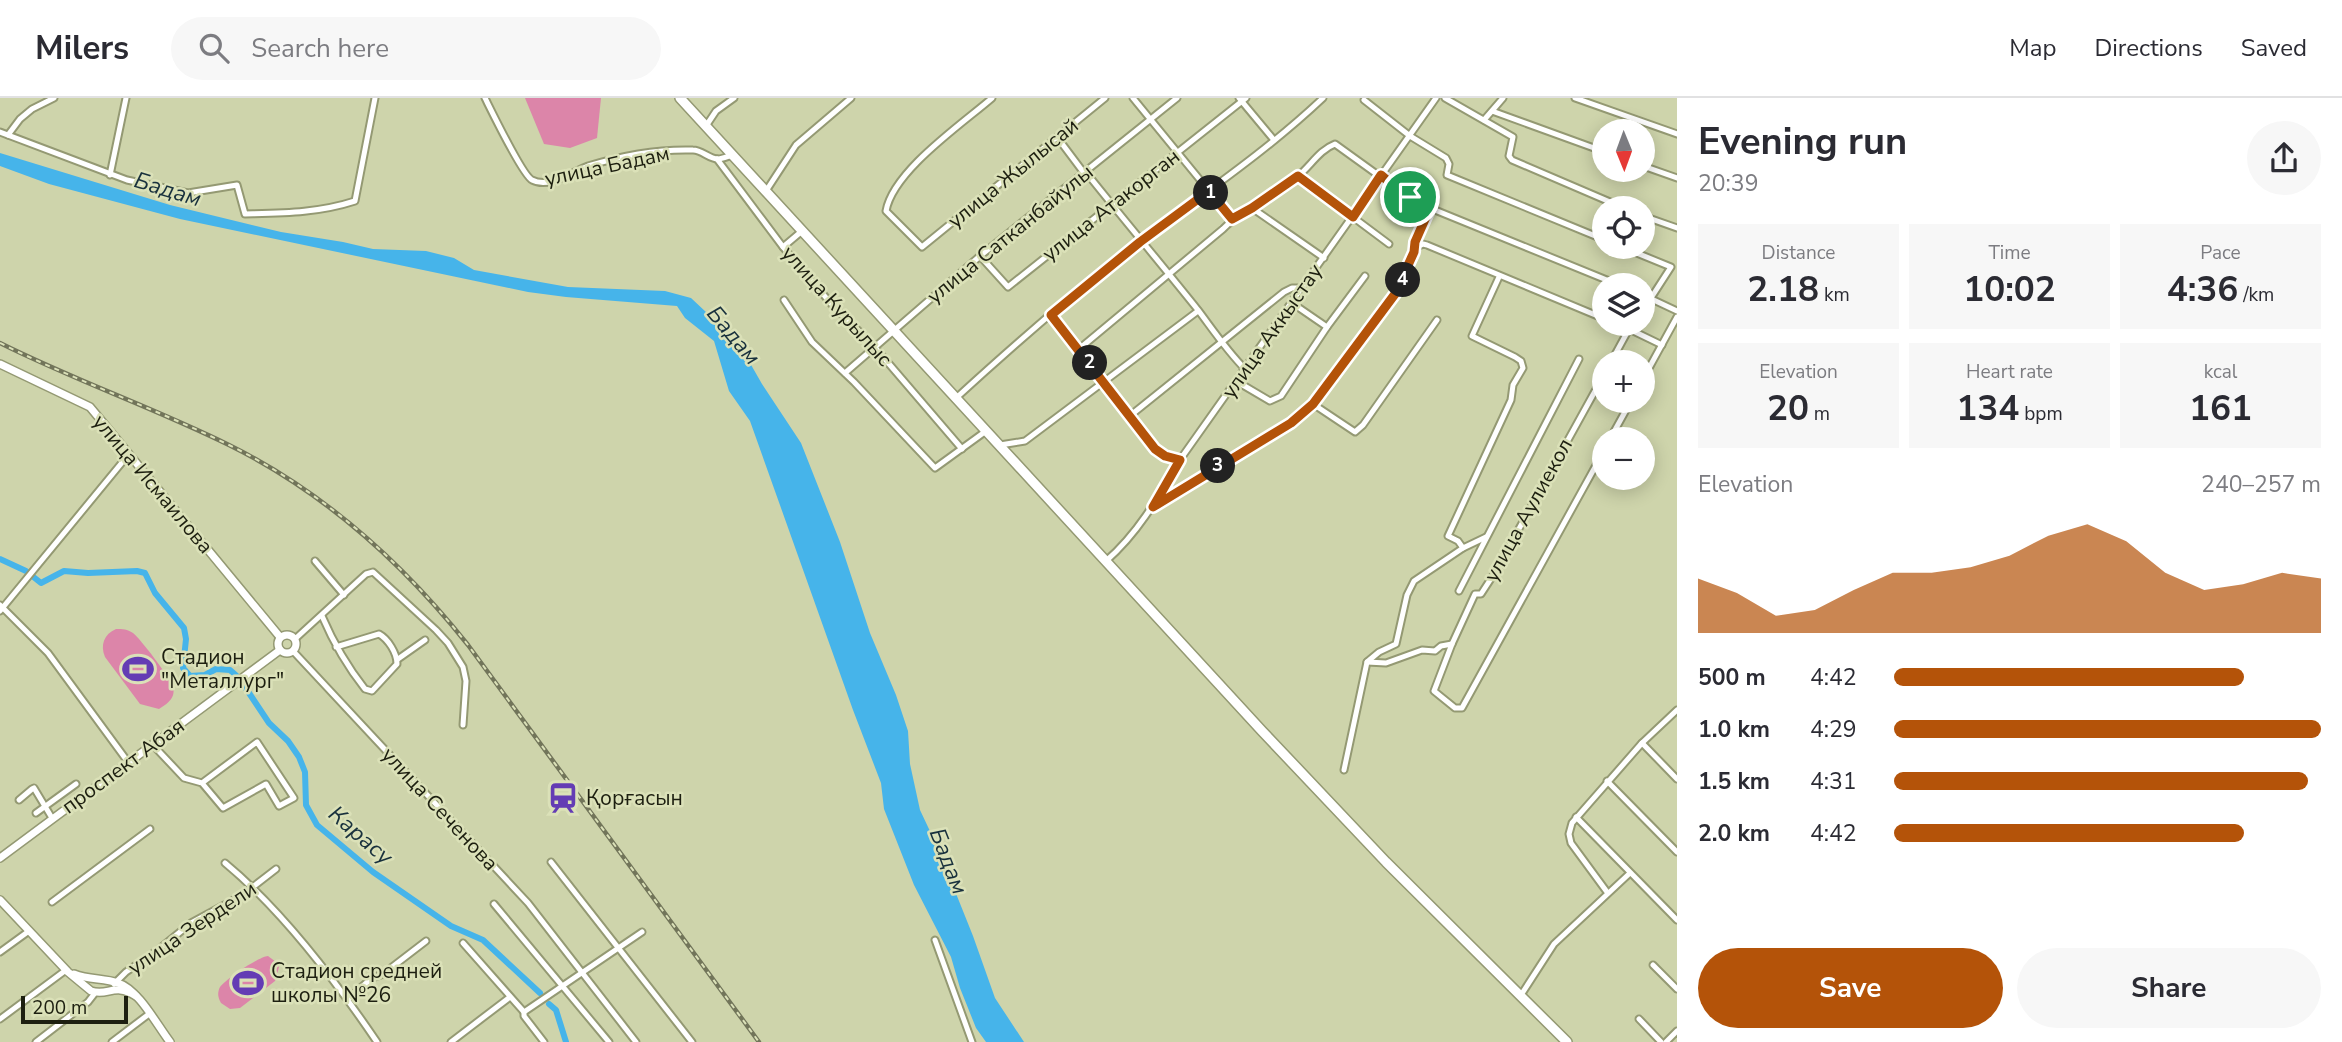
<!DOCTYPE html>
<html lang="en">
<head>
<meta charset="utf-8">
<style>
	:root { --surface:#fff; --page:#f7f7f7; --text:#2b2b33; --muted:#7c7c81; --line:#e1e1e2; --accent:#b45309 }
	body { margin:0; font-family:"Nunito Sans",sans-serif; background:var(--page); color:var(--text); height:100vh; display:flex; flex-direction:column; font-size:26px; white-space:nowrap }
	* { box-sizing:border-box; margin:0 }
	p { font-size:23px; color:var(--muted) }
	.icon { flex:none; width:38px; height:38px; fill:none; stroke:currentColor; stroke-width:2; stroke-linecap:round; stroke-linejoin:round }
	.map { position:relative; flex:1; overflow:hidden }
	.details { display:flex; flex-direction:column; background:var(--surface); width:665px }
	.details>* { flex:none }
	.needle { width:46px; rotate:179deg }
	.buttons { position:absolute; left:1592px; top:21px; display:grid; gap:14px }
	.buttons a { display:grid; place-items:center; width:63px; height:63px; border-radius:50%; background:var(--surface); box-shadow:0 4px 18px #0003; font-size:35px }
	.scale { position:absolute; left:21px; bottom:18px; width:107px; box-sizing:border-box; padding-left:7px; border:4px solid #1d1f10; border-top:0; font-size:19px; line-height:24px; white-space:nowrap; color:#1d1f10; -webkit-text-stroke:5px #dbe1b8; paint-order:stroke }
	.pin { position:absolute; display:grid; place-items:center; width:60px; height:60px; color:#fff; margin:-30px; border:4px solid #fff; border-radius:50%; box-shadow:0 2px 7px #0007 }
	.km { position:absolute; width:35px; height:35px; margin:-18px; border-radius:50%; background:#222; color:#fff; font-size:19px; line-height:35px; text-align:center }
	.round { display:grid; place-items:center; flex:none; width:74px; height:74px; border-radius:37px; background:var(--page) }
	.overview { display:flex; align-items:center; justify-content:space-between; height:119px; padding:0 21px }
	h1 { font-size:38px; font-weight:700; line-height:52px }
	.stats { display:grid; grid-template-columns:repeat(3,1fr); gap:10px; height:119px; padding:7px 21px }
	.stats div { display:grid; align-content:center; border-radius:0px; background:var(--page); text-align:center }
	.stats b { font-size:35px; font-weight:700 }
	.stats small { font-size:19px; font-weight:400 }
	.stats p { font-size:19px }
	.chart { height:196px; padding:14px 21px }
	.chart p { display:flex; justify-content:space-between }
	.chart svg { width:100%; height:126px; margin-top:7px; fill:var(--accent); opacity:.7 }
	.action { display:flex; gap:14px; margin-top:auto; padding:14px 21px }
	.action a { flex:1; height:80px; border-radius:42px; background:var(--accent); color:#fff; font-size:28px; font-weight:700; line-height:80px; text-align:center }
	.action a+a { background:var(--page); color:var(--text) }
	ul { padding:0 21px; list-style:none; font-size:23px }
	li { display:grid; grid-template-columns:112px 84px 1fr; align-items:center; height:52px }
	li i { height:18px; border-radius:9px; background:var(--accent) }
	header { display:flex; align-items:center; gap:42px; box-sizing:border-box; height:98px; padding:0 35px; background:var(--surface); border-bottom:2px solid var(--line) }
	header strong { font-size:33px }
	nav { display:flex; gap:38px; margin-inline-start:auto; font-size:24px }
	.search { width:490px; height:63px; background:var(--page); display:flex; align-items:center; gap:18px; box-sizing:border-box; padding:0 24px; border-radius:38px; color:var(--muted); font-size:26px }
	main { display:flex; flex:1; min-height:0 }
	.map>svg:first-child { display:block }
	.green { fill:#dc85a9 }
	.water { fill:#46b4ea }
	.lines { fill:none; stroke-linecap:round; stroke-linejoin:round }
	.river { stroke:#46b4ea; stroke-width:6 }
	.minor-casing { stroke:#949973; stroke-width:9 }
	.major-casing { stroke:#949973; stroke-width:10 }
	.highway-casing { stroke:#949973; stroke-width:12 }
	.minor { stroke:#fff; stroke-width:5 }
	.major { stroke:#fff; stroke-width:7 }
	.highway { stroke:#fff; stroke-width:9 }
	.rail-casing { stroke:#72755a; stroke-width:4.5 }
	.rail { stroke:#dbe1b8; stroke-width:2; stroke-dasharray:5; stroke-linecap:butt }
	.route-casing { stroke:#fff; stroke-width:14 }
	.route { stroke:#b45309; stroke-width:9 }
	.labels { text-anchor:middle; stroke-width:5; stroke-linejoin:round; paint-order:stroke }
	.street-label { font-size:21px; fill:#1d1f10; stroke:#dbe1b8 }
	.poi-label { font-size:21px; fill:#1d1f10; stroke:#dbe1b8; text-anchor:start }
	.water-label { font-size:23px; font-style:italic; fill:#19313d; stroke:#dbe1b8 }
</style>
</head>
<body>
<header>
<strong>Milers</strong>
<div class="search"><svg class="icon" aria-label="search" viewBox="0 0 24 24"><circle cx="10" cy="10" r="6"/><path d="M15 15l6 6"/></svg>Search here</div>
<nav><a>Map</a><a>Directions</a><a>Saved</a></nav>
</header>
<main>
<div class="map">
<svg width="1677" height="944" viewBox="0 0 1677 944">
	<rect width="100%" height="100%" fill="#ced4ab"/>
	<g class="green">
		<path d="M525,0H601L597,40L570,50L544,46Z"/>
		<path d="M116,531C123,531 127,531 133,535C139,539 172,582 173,589C176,600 167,606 159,611L140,606L105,559C100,547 104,536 116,531Z"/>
		<path d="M268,858L276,864L279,869L275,883L240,910L230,911L221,905C218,900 217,895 220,889C226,881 258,859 268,858Z"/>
	</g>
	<path class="water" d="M0,55L170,107L281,134L343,144L373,151L426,153L454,160L474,172L568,189L665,193L691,200L738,244L762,286L801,345L840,444L870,535L896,597L908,633L910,666L920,712L937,748L973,838L995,900L1024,944H986L976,930L960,890L951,859L914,787L884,711L881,685L853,612L750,323L729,293L714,243L685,220L677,208L566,199L528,194L180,121L49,86L0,68Z"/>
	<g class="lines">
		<g class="river">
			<path d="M0,461L26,473L41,485L64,473L88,475L137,473L145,475L155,495L184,530L186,541L183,570L190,578L205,577L216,571L230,572L239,580L269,625L288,643L299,659L305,674L306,707L317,727L373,774L451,828L483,842L540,895"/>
			<path d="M549,906L556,912L566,944"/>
		</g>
		<defs>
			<g id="minor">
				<path d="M485,0C492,14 523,78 532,82C549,91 572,74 588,68C620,58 659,51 693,52C702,52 709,61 718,61C722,61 729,58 733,57"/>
				<path d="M992,0C962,26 893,73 886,113L922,149L1105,0"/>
				<path d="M1133,0L1232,121"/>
				<path d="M1239,0L1274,42"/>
				<path d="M1445,0L1513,39L1509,58L1512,62L1624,110"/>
				<path d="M1575,0L1677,36"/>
				<path d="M1364,2L1410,38L1446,60L1449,66L1447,77L1605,142"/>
				<path d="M1492,13L1605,54"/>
				<path d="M1484,22L1503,0"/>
				<path d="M706,28L716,13L734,0"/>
				<path d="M0,34L127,82L188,95L237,87L245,116C283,115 318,115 355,103L375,0"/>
				<path d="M8,37L20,21L32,11L54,0"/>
				<path d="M1057,39L1084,75L1089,78C1125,123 1162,167 1198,212C1213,232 1227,253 1245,271"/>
				<path d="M717,61L783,149L834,209L872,246L962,351"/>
				<path d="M1643,68L1677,80"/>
				<path d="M110,77L126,0"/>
				<path d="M1298,78L1389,146"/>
				<path d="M766,93L796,47L851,0"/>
				<path d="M1252,110L1324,160"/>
				<path d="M1643,118L1677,130"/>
				<path d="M783,149L802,133"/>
				<path d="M1622,149L1671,169L1651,200"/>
				<path d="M1415,150V144L1430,110"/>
				<path d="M980,158L1008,189L1246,0"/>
				<path d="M1643,197L1677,213"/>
				<path d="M784,202L812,244L854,284L935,370L986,333"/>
				<path d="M1292,205L1327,229"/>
				<path d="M1051,217L1155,351L1165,358L1180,362"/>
				<path d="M1617,226L1629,231"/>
				<path d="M1079,251L1223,131C1244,110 1273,97 1297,79C1310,69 1319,52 1335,46L1396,90L1430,110L1619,187"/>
				<path d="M1611,264L1629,231L1662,247"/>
				<path d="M845,275L980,158L1177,0"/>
				<path d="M1605,275L1494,476L1481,496H1475L1452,546L1434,593L1455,610H1462L1605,351"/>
				<path d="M1643,281L1677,219"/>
				<path d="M1236,283L1270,303L1281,298L1327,229L1365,178"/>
				<path d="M955,301C1015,246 1077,192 1142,142C1203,96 1267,53 1323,0"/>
				<path d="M1313,306L1355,334L1363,327L1437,222"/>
				<path d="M1131,317L1284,194L1292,190H1303"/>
				<path d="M1610,341L1631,303"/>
				<path d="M1000,347L1025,343L1198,213"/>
				<path d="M1153,409L1291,325L1313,306L1395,196L1415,150L1423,146L1427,147L1605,221"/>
				<path d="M1463,450L1486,439"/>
				<path d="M315,463L344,497"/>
				<path d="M1106,463C1137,436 1157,402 1177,366L1436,0"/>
				<path d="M1459,493L1579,261"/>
				<path d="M0,507L48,555L128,664"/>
				<path d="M0,513L129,356"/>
				<path d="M322,518C334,546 346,567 365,591L372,593L397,566C397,555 388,541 379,536L336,549"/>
				<path d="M295,541L366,476L373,474L436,532L448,545L463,569L466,583L463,627"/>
				<path d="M293,553L528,805L636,944"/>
				<path d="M398,561L425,542"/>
				<path d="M1367,564L1386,565L1422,552L1435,553L1441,548L1452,546"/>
				<path d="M1642,645L1677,681"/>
				<path d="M152,646L184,680L202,685L223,710L266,686L279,708L294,700L257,644L202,685"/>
				<path d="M1344,672L1367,564L1379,554L1396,546L1407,497L1414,483L1463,450L1458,443L1448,438L1511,302L1513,287L1523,270L1521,263L1515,259L1472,238L1499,179"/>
				<path d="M1607,683L1677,754"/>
				<path d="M34,690L52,720"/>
				<path d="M19,702L32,691"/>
				<path d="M36,715L76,686"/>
				<path d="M1576,719L1677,822"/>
				<path d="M551,764L692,944"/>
				<path d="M225,765C283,813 335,882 377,944"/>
				<path d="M1607,794L1571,745L1569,736L1572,725L1642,645L1677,612"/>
				<path d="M52,804L150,731"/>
				<path d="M494,806L609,944"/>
				<path d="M935,842L972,944"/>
				<path d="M463,845L524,914"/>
				<path d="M0,854L29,833"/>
				<path d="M1653,867L1677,891"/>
				<path d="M114,886L126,874L158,852L191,825L241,798L276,771"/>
				<path d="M1521,897L1554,846L1630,775"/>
				<path d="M348,901L372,880L383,876L426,843"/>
				<path d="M0,921L66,872"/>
				<path d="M1639,921L1661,944"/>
				<path d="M36,944L88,904L95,895"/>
				<path d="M112,944L149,916"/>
				<path d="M451,944L510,899"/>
				<path d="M544,944L524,918V914L642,834"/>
				<path d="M1666,944L1677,933"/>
			</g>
			<g id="major">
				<path d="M0,266L90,309L280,539"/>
				<circle cx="287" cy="546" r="9"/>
				<path d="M0,760L280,552"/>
				<path d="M0,802L68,874L91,893C108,899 114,884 136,898"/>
				<path d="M74,876C89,882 104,880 118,885C138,891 157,927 170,944"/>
			</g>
			<path id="highway" d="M680,0L1262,633L1386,764L1567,944"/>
		</defs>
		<use href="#minor" class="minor-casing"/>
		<use href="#major" class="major-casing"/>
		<use href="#highway" class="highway-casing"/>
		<use href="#minor" class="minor"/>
		<use href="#major" class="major"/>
		<use href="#highway" class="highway"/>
		<defs>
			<path id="rail" d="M0,245C74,282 154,310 229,347C324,394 402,464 468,547L759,944"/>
		</defs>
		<use href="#rail" class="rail-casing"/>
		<use href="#rail" class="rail"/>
	</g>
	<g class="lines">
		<defs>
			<path id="route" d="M1381,77L1396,90L1430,110L1415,144L1414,154L1395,196L1313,306L1291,325L1153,409L1180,362L1165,358L1155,351L1051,217L1140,144L1209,93L1232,121L1252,110L1298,78L1353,119Z"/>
		</defs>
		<use href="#route" class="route-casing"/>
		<use href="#route" class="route"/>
	</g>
	<defs>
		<symbol id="stadium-bare" viewBox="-9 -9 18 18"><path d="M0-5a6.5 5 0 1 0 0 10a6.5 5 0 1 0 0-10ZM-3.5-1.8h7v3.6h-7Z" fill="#643cb4" stroke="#dbe1b8" stroke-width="2.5" paint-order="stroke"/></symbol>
		<symbol id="station-bare" viewBox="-9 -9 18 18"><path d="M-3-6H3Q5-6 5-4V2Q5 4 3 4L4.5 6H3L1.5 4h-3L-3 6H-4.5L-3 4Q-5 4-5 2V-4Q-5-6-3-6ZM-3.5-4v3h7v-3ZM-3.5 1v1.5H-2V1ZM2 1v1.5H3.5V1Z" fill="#643cb4" stroke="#dbe1b8" stroke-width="2.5" paint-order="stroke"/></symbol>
	</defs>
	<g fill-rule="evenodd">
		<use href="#stadium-bare" x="116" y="549" width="44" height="44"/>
		<use href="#station-bare" x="541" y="678" width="44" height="44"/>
		<use href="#stadium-bare" x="226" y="863" width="44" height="44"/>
	</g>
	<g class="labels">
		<g class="street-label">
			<text transform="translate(607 68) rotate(-12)" y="7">улица Бадам</text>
			<text transform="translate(1013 75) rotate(-39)" y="7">улица Жылысай</text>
			<text transform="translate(1111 107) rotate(-38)" y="7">улица Атакорган</text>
			<text transform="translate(1010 136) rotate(-39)" y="7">улица Сатканбайулы</text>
			<text transform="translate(837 208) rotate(48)" y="7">улица Курылыс</text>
			<text transform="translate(1272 233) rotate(-55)" y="7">улица Аккыстау</text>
			<text transform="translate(153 386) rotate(50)" y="7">улица Исмаилова</text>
			<text transform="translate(1528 412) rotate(-61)" y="7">улица Аулиекол</text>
			<text transform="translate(123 668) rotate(-36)" y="7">проспект Абая</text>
			<text transform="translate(440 711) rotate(47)" y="7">улица Сеченова</text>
			<text transform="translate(192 830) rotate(-34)" y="7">улица Зердели</text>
		</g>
		<g class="poi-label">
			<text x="161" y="566">Стадион<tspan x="161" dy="24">"Металлург"</tspan></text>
			<text x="586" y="707">Қорғасын</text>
			<text x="271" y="880">Стадион средней<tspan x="271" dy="24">школы №26</tspan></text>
		</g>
		<g class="water-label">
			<text transform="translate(168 91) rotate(17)" y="8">Бадам</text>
			<text transform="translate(734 237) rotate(50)" y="8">Бадам</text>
			<text transform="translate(361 737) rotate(41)" y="8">Карасу</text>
			<text transform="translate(949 763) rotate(69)" y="8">Бадам</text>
		</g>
	</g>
</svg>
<div class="buttons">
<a><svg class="needle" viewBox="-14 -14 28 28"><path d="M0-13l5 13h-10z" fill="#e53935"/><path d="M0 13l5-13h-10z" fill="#7c7c81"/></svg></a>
<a><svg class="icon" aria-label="locate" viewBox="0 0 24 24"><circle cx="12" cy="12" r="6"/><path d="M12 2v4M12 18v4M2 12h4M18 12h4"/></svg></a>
<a><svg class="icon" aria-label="layers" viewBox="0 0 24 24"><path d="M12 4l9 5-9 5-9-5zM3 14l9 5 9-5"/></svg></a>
<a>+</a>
<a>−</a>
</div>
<div class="scale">200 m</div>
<div class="pin" style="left:1410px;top:99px;background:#1e9e55"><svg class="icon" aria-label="arrive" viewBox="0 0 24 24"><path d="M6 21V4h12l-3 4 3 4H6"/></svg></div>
<b class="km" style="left:1211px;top:95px">1</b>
<b class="km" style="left:1090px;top:265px">2</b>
<b class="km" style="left:1218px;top:368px">3</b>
<b class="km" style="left:1403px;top:182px">4</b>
</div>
<section class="details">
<div class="overview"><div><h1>Evening run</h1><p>20:39</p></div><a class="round"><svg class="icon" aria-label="share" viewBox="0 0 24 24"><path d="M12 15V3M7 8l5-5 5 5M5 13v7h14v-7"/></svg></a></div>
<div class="stats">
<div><p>Distance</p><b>2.18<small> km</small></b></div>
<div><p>Time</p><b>10:02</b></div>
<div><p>Pace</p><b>4:36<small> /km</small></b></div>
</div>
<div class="stats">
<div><p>Elevation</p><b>20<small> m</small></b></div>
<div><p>Heart rate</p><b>134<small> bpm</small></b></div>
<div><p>kcal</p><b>161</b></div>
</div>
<div class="chart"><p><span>Elevation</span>240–257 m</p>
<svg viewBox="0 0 160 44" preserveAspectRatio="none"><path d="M0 44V25L10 30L20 38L30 36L40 29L50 23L60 23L70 21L80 17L90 10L100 6L110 12L120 23L130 29L140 27L150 23L160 25V44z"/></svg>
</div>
<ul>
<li><b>500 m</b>4:42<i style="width:82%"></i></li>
<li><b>1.0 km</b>4:29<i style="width:100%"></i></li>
<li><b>1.5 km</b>4:31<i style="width:97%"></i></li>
<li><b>2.0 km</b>4:42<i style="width:82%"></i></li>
</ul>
<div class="action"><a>Save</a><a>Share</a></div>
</section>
</main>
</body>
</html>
